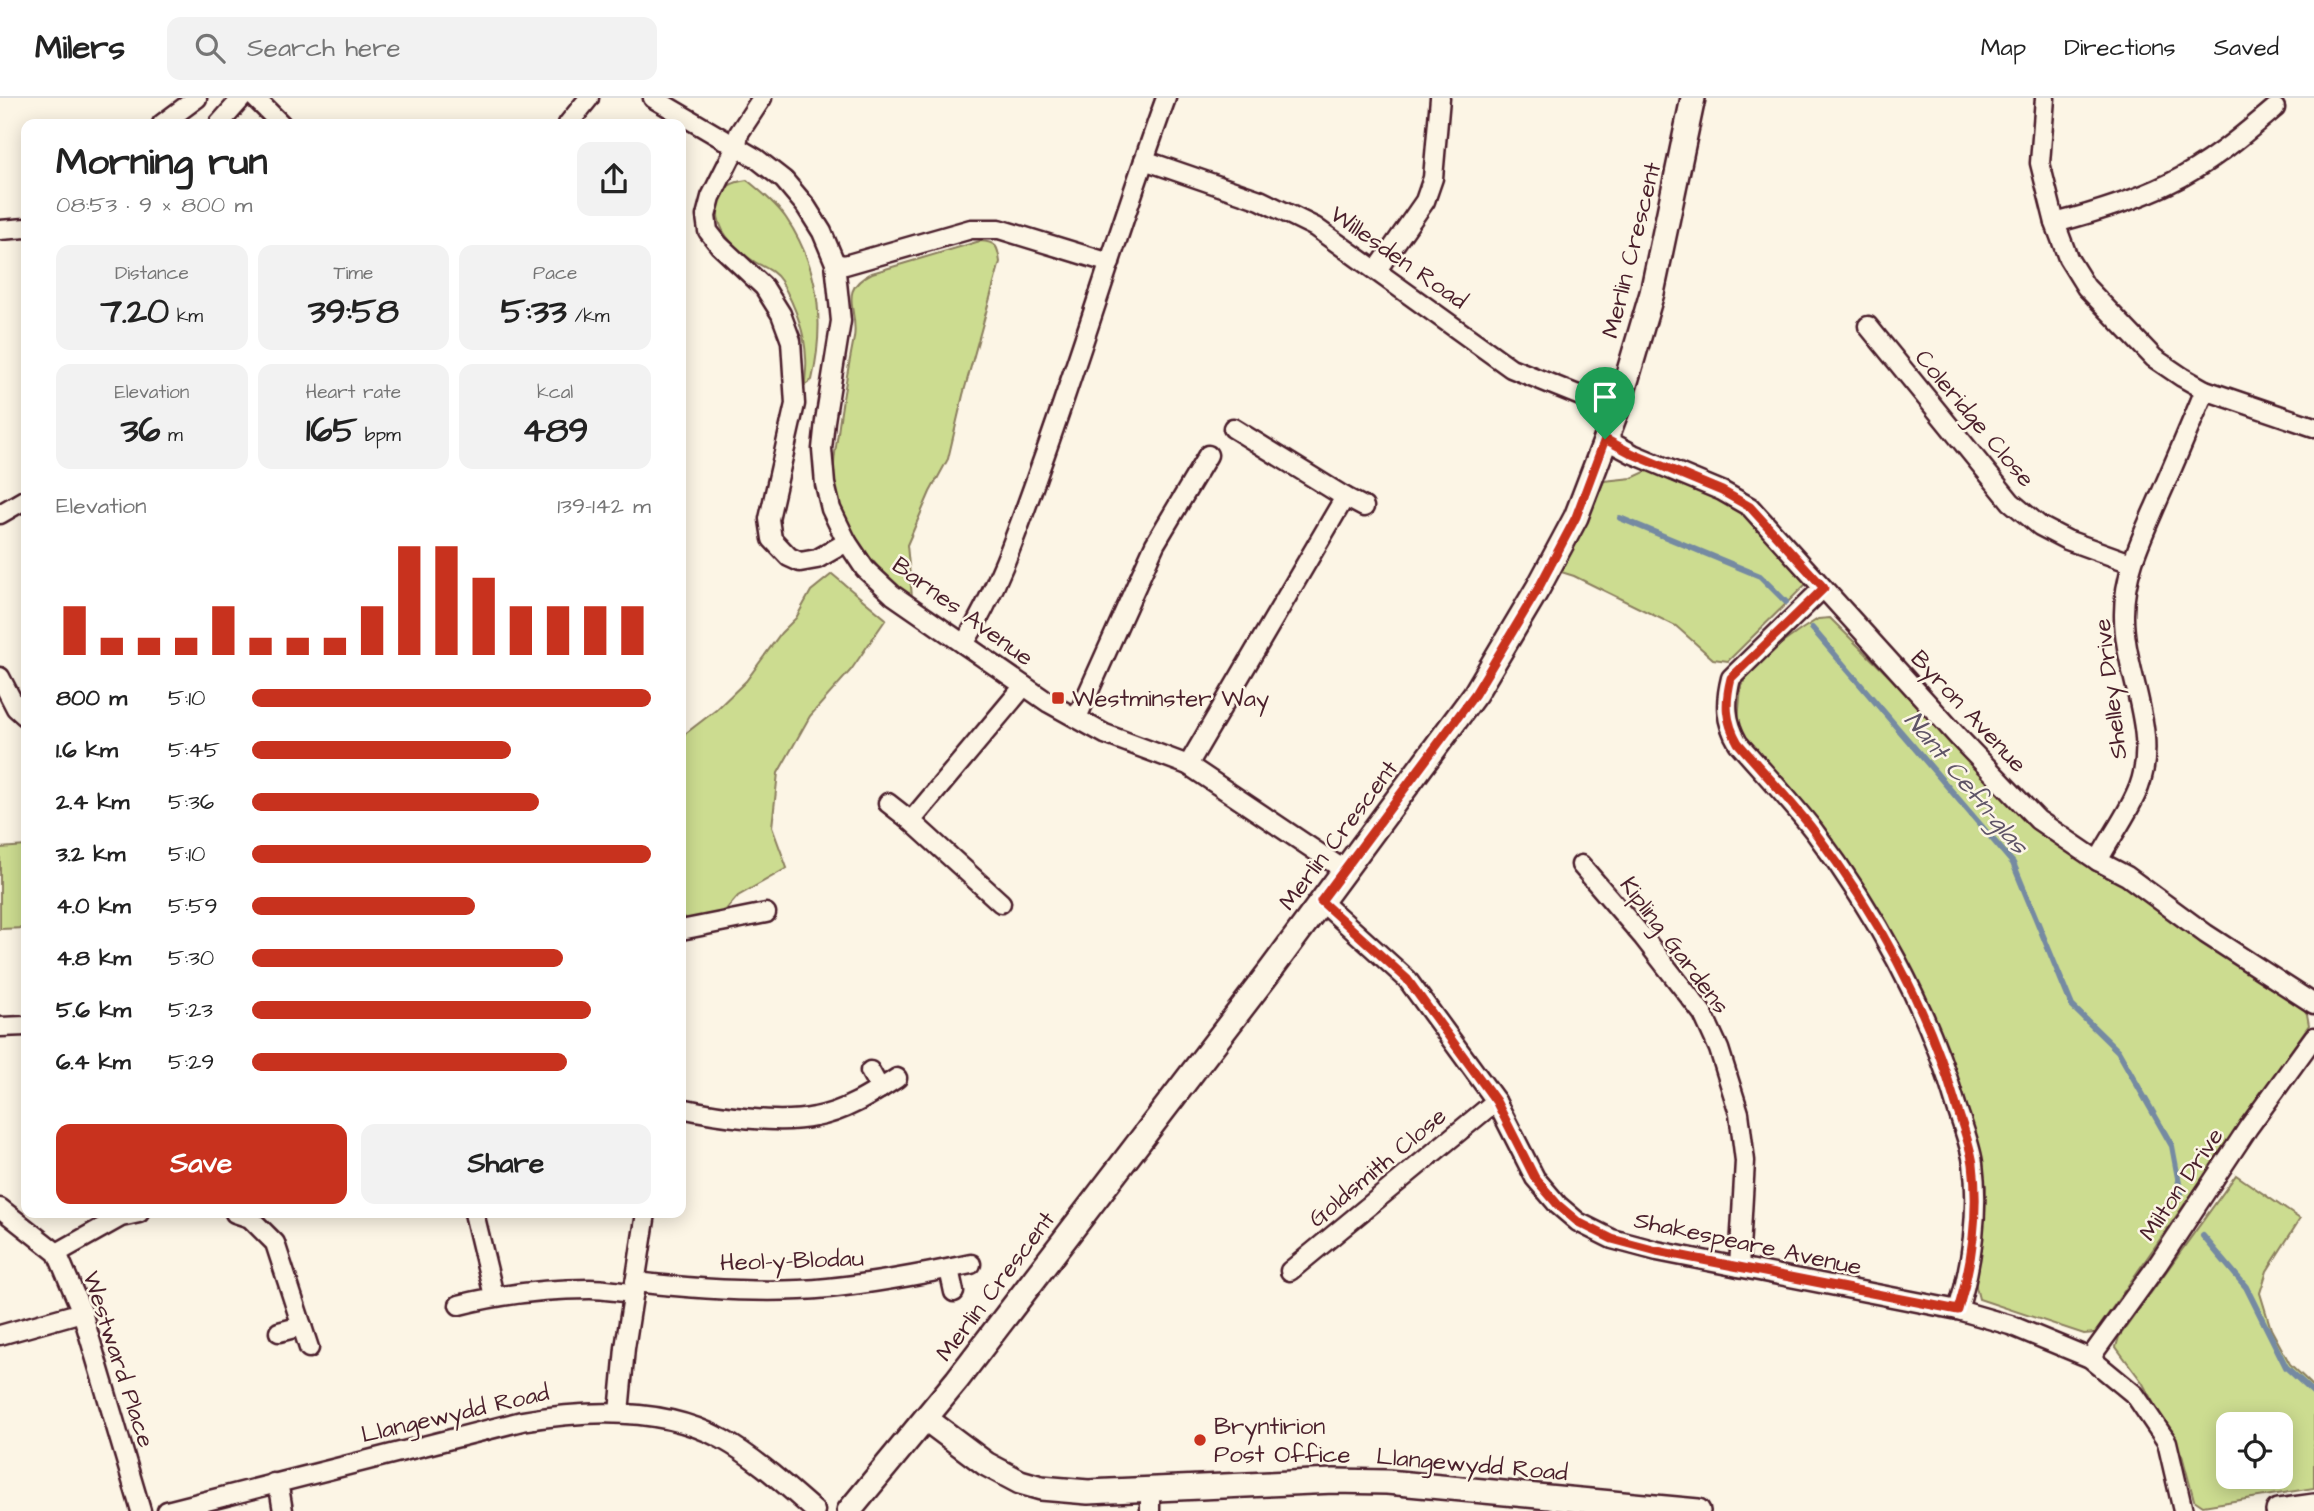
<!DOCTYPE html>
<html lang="en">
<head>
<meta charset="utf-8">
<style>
	:root { --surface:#fff; --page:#f2f2f2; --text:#222; --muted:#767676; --line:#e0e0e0; --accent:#c8321e }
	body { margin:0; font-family:"Architects Daughter",sans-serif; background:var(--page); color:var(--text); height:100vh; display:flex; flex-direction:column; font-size:26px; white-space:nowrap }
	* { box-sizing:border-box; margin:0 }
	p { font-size:23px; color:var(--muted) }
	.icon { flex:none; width:38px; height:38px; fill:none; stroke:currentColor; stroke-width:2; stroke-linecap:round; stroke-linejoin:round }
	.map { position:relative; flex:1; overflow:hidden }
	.details { position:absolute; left:21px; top:21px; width:665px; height:1099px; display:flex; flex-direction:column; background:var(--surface); border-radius:14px; box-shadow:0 4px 18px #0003 }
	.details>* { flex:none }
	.buttons { position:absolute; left:2216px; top:1314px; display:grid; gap:14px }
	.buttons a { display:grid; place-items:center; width:77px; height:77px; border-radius:14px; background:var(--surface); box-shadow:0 4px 18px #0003; font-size:35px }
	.pin { position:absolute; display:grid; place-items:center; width:60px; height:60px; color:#fff; margin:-72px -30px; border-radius:50% 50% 50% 0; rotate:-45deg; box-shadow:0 0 7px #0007 }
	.pin .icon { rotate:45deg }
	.round { display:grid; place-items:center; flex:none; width:74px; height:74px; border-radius:14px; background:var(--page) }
	.headline { display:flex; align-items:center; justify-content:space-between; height:119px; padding:0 35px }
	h1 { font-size:38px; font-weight:700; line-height:52px }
	.stats { display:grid; grid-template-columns:repeat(3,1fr); gap:10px; height:119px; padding:7px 35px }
	.stats div { display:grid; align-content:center; border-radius:14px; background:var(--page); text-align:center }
	.stats b { font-size:35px; font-weight:700 }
	.stats small { font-size:19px; font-weight:400 }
	.stats p { font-size:19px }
	.chart { height:196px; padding:14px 35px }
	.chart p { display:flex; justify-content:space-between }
	.chart svg { width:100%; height:126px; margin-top:7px; stroke:var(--accent); stroke-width:6 }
	.button { display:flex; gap:14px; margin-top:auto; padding:14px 35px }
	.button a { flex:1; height:80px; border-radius:14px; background:var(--accent); color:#fff; font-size:28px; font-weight:700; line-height:80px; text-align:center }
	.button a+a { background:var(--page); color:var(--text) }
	ul { padding:0 35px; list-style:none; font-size:23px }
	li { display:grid; grid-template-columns:112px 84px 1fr; align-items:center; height:52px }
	li i { height:18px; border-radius:9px; background:var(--accent) }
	header { display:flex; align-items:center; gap:42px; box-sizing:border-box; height:98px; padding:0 35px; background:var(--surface); border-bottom:2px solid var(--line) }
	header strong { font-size:33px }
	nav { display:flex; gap:38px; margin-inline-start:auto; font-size:24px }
	.search { width:490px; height:63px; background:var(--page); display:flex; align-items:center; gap:18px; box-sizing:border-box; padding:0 24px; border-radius:14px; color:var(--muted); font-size:26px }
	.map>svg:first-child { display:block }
	.green { fill:#ccdc90; stroke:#8b7e5e; stroke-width:2; fill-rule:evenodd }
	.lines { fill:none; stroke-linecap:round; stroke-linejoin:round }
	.stream { stroke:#758aa2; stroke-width:6 }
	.minor-casing { stroke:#4a1f2b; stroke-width:23 }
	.tertiary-casing { stroke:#4a1f2b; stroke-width:28 }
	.minor { stroke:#fcf5e5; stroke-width:18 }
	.tertiary { stroke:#fcf5e5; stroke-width:23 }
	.route-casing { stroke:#fff; stroke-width:14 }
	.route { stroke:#c8321e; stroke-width:9 }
	.poi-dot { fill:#c8321e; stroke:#fcf5e5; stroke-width:2.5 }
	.labels { text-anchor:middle; stroke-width:5; stroke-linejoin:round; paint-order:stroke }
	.street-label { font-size:24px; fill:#4a1f2b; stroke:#fcf5e5 }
	.poi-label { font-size:24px; fill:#4a1f2b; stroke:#fcf5e5; text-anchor:start }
	.water-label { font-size:26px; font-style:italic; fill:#5f5467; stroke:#fcf5e5 }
</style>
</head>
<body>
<header>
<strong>Milers</strong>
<div class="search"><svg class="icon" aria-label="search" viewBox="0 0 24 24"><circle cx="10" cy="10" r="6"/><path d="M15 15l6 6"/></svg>Search here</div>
<nav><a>Map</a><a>Directions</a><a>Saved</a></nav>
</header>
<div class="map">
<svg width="2314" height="1413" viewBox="0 0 2314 1413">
	<rect width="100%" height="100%" fill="#fcf5e5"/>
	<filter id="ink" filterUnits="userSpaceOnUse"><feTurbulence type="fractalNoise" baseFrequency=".0143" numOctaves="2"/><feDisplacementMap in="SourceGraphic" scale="14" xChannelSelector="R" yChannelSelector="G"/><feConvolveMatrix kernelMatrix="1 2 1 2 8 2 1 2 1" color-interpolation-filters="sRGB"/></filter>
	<g filter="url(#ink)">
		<g class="green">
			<path d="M747,82C760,93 776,105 786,120C820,170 825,225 812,282L805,287C805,277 807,269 806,260C805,232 794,206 781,183C775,173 764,169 755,164C734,151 712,129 719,103C722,88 733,84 747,82Z"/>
			<path d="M980,143C997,144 998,149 1000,164L963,297L948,361L930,394L907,447L912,499C894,491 882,474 870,459C853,437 837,411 834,383C832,367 836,350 838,335C842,303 848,271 854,240C859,211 836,193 872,175Z"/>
			<path d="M1649,372L1740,410L1806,486L1728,563L1713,561L1676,528L1574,478L1561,474L1604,383L1632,380Z"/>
			<path d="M832,476L886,521L851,572L810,618L778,675L772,729L787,770L738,798L724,814L715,819L688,821L681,818V639L716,612L746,583L781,535L796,520L811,493Z"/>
			<path d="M1830,520L1925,614L2090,765L2301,906L2307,916L2309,927L2095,1235L2084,1236L1979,1201L1975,1185L1985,1117L1986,1088L1947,954L1916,886L1796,698L1745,639L1738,623L1741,588L1750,574L1764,558L1802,531L1818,521Z"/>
			<path d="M26,748V830L0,831V750Z"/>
			<path d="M2236,1077L2300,1121L2267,1173L2260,1195L2271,1231L2290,1266L2314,1289V1390L2203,1408L2194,1402L2182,1357L2142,1284L2116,1249L2119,1239ZM2228,1326H2280V1379H2228Z"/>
		</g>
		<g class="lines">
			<g class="stream">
				<path d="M1620,420L1760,478L1786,504"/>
				<path d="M1812,530L2013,765L2072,908L2118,953L2172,1048L2181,1096"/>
				<path d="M2203,1138L2246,1189L2286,1269L2314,1295"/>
			</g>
			<defs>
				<g id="minor">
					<path d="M255,0L281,26"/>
					<path d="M653,0L757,61L784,82L805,107L822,134L835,165L841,223L825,323L822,351L825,386L831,411L847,444L865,471L893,497L1049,605L1105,636L1188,667L1344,772"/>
					<path d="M762,0L739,35L737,47L711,99L706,118L708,133L719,147L764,189L781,216L791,243L795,306L769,421L772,441L789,459L800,464L817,461L847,444"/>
					<path d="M2045,0L2040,65L2055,125L2068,160L2086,189L2154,260L2182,279L2205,292L2314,329"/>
					<path d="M162,26L197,0"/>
					<path d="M219,26L242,0"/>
					<path d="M568,26L589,0"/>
					<path d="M1144,62L1260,102L1315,129L1511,270L1583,299L1619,307"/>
					<path d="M2055,125C2093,115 2133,103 2168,86C2208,67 2242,38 2275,10"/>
					<path d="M0,132L26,130"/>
					<path d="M835,165L845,167L971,131H999L1110,165"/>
					<path d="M1377,172L1425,103L1433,80L1440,0"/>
					<path d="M1868,228L2011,404L2040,428L2067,442L2131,465"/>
					<path d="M1605,341L1633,356L1722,393L1750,409L1960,641L2038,722L2098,763L2127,778L2206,836L2314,906"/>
					<path d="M1345,399L1364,409"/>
					<path d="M0,416L26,401"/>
					<path d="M1823,490L1731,580C1725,604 1725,623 1738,645C1763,674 1791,703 1814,733C1875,814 1927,908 1955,1004C1961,1024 1970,1045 1973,1065C1979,1112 1972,1167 1958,1212"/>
					<path d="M964,546C1000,488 1022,420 1045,356C1087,238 1123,118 1166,0"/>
					<path d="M0,579L16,610L26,619"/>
					<path d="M1079,620V615L1155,446L1208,357"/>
					<path d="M1188,667L1345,399L1233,330"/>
					<path d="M888,705L911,723"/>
					<path d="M2098,763C2111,738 2129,715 2139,689C2160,632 2123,573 2124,516C2124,474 2143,437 2159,400C2175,364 2190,328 2205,292"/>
					<path d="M1581,767L1643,839L1703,916L1719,951L1739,1015L1745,1063L1739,1169"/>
					<path d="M1321,803L1407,881L1496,1003L1535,1080L1558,1107L1578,1124L1612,1141L1657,1153L1958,1212L2010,1227L2090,1260L2135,1297L2167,1344L2183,1413"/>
					<path d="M1001,805L911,723L1024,588"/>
					<path d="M681,832L766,815"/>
					<path d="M0,929L26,928"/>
					<path d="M870,973L880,991"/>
					<path d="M681,1010C718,1018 778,1027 815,1019C845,1014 872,996 897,980"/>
					<path d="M0,1110L57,1155L82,1214L141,1413"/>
					<path d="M235,1115L250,1120L275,1145L309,1250"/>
					<path d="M474,1115L494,1198"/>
					<path d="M57,1155L121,1119L139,1115"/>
					<path d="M949,1171L954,1194"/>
					<path d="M1290,1173L1496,1003"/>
					<path d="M635,1184C696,1191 768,1196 828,1190C876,1185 924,1176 971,1166"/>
					<path d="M459,1207C502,1196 546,1191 590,1191C605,1191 619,1194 634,1195"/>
					<path d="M279,1234L302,1228"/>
					<path d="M0,1237L82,1214"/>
					<path d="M2090,1260L2158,1166L2248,1030L2314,939"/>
					<path d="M619,1315L625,1250L646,1115"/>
					<path d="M273,1385L280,1395L283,1413"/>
					<path d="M167,1413L522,1323C586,1312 662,1308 722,1341C756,1360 785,1387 815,1413"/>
					<path d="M1150,1413V1392"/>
				</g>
				<g id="tertiary">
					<path d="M926,1321L986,1366L1020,1384L1041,1390L1088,1394L1334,1383L1387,1384L1698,1413"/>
					<path d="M849,1413L957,1282L1270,873L1475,596L1538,490L1576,419L1619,307L1652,195L1693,0"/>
					<path d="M2278,1413L2314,1408"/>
				</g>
			</defs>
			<use href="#minor" class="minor-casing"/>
			<use href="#tertiary" class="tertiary-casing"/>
			<use href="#minor" class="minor"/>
			<use href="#tertiary" class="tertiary"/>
		</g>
	</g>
	<g class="lines" filter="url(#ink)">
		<defs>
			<path id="route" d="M1605,341L1633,356L1722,393L1750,409L1824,490L1731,580C1725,604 1725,623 1738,645C1763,674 1791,703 1814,733C1875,813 1927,908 1955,1004C1961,1024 1970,1045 1973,1066C1979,1113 1972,1167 1958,1212L1657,1153L1612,1141L1578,1124L1558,1107L1535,1080L1496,1003L1407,881L1321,803L1475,596L1538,491L1576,419Z"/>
		</defs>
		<use href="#route" class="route-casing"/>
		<use href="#route" class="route"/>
	</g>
	<g class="poi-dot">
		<rect x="1051" y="593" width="14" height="14" rx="3.5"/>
		<circle cx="1200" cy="1342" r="7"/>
	</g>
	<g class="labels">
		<g class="street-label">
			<text transform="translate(1631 152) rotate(-76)" y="8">Merlin Crescent</text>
			<text transform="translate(1399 159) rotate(35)" y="8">Willesden Road</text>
			<text transform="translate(1975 320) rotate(50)" y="8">Coleridge Close</text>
			<text transform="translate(963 513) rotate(36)" y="8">Barnes Avenue</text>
			<text transform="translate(2110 591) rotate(-97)" y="8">Shelley Drive</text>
			<text transform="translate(1969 613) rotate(47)" y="8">Byron Avenue</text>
			<text transform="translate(1338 737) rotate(-53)" y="8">Merlin Crescent</text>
			<text transform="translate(1675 847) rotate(53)" y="8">Kipling Gardens</text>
			<text transform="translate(1377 1069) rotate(-40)" y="8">Goldsmith Close</text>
			<text transform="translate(2181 1086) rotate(-56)" y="8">Milton Drive</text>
			<text transform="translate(1748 1145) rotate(12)" y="8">Shakespeare Avenue</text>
			<text transform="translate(792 1162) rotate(-2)" y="8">Heol-y-Blodau</text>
			<text transform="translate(995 1188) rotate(-53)" y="8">Merlin Crescent</text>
			<text transform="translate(119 1261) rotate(72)" y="8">Westward Place</text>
			<text transform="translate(455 1315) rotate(-13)" y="8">Llangewydd Road</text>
			<text transform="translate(1472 1366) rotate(5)" y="8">Llangewydd Road</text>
		</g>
		<g class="poi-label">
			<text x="1072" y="608">Westminster Way</text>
			<text x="1214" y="1336">Bryntirion<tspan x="1214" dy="28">Post Office</tspan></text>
		</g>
		<g class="water-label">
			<text transform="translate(1967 684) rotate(50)" y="9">Nant Cefn-glas</text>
		</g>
	</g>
</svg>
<div class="buttons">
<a><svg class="icon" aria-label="locate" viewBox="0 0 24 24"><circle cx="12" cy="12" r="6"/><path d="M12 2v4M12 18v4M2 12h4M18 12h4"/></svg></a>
</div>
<div class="pin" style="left:1605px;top:341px;background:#1e9e55"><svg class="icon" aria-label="arrive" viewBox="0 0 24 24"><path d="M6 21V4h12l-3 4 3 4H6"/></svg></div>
<section class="details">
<div class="headline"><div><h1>Morning run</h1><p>08:53 · 9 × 800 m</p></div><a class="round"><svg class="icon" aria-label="share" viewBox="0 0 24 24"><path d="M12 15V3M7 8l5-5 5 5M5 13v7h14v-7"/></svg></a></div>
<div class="stats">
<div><p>Distance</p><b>7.20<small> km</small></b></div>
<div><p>Time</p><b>39:58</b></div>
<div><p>Pace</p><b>5:33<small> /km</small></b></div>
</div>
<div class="stats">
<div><p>Elevation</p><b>36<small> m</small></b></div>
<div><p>Heart rate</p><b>165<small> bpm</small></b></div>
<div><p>kcal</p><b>489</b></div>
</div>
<div class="chart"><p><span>Elevation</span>139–142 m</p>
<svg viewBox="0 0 160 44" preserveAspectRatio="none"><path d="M5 44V27M15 44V38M25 44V38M35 44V38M45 44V27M55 44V38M65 44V38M75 44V38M85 44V27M95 44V6M105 44V6M115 44V17M125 44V27M135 44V27M145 44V27M155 44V27"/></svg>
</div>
<ul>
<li><b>800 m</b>5:10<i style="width:100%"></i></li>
<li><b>1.6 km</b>5:45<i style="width:65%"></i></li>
<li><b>2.4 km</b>5:36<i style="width:72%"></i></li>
<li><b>3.2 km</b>5:10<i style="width:100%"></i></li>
<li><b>4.0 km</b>5:59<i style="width:56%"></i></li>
<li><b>4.8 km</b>5:30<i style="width:78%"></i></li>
<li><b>5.6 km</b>5:23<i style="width:85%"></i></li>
<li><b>6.4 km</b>5:29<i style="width:79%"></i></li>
</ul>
<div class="button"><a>Save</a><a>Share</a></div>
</section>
</div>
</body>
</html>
